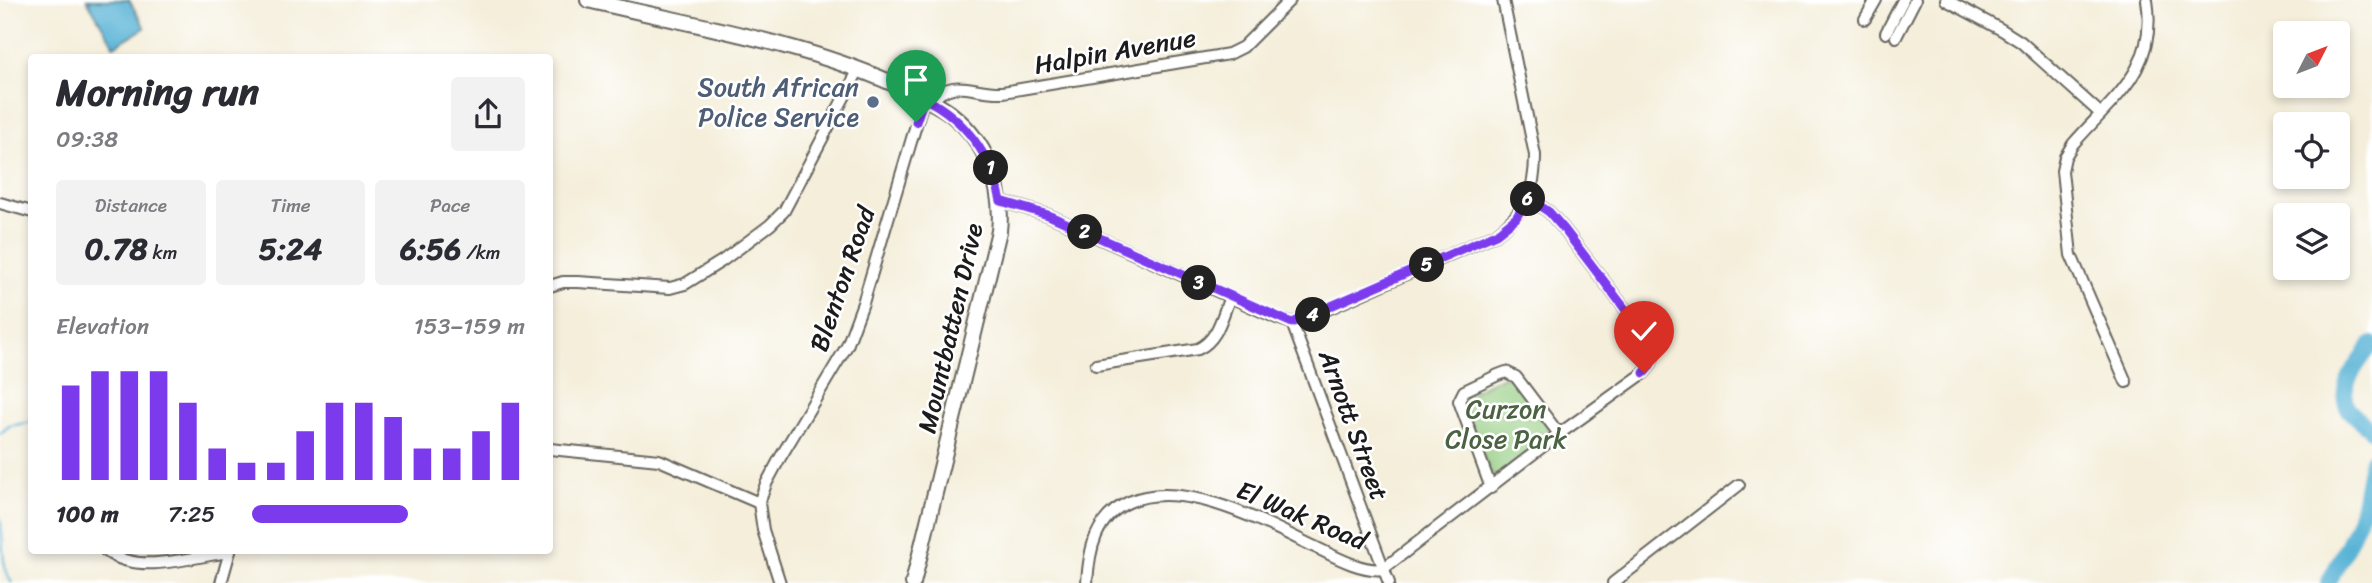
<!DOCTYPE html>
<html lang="en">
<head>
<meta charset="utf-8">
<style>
	:root { --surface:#fff; --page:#f2f2f3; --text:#2b2b33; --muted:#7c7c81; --accent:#7c3aed }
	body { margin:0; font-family:Sriracha,sans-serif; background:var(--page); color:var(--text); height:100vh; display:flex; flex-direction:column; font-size:26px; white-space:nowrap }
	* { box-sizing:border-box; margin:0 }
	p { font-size:23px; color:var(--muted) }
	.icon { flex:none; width:38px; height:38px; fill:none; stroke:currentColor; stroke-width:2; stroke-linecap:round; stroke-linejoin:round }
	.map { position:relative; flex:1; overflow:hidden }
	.panel { position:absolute; left:28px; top:54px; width:525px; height:500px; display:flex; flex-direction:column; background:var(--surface); border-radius:7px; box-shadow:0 4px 10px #0003 }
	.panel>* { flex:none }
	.needle { width:46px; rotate:48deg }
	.tools { position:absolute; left:2273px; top:21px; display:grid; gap:14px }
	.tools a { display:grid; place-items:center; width:77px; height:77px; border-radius:7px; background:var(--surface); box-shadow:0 4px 10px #0003; font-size:35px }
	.pin { position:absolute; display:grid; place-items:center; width:60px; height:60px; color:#fff; margin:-72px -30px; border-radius:50% 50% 50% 0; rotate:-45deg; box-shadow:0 0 7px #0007 }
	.pin .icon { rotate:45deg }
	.km { position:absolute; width:35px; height:35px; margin:-18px; border-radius:50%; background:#222; color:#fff; font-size:19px; line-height:35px; text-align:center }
	.round { display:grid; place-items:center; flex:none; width:74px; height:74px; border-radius:7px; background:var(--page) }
	.summary { display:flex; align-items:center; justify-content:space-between; height:119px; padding:0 28px }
	h1 { font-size:38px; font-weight:700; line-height:52px }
	.metrics { display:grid; grid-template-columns:repeat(3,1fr); gap:10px; height:119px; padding:7px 28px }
	.metrics div { display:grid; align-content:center; border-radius:7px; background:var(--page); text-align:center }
	.metrics b { font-size:30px; font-weight:700 }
	.metrics small { font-size:19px; font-weight:400 }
	.metrics p { font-size:19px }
	.chart { height:196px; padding:14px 28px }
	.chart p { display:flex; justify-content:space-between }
	.chart svg { width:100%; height:126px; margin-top:7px; stroke:var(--accent); stroke-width:6 }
	ul { padding:0 28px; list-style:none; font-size:23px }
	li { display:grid; grid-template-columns:112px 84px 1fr; align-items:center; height:52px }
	li i { height:18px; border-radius:9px; background:var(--accent) }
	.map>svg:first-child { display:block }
	.green { fill:#92ca7d; stroke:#57734c; stroke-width:2 }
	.water { fill:#58b3d6; stroke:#3a6879; stroke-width:2 }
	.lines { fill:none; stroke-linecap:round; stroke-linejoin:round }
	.stream { stroke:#58b3d6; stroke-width:2.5 }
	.river { stroke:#58b3d6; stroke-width:16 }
	.minor-casing { stroke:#68665e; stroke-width:14 }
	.major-casing { stroke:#68665e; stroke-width:18 }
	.minor { stroke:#fff; stroke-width:10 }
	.major { stroke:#fff; stroke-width:14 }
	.route-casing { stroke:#fff; stroke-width:14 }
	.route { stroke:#7c3aed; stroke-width:9 }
	.service-dot { fill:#5c6f8a; stroke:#fff; stroke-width:2.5 }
	.labels { text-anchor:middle; stroke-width:5; stroke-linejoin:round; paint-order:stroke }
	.street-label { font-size:26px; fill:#1c1c1c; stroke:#fff }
	.service-label { font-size:26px; fill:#4e5e75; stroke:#fff; text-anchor:end }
	.park-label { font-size:26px; fill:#4b6243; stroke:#fff }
</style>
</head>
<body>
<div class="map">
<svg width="2372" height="583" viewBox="0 0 2372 583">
	<rect width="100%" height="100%" fill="#fff"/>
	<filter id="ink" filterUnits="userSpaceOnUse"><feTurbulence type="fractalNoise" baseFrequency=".0143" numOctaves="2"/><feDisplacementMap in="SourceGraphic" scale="14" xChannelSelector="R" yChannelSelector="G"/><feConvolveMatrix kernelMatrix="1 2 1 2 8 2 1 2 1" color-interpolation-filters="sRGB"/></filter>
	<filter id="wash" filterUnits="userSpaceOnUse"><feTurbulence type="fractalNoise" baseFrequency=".00686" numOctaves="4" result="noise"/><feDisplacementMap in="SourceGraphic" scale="28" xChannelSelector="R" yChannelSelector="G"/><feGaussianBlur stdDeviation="1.57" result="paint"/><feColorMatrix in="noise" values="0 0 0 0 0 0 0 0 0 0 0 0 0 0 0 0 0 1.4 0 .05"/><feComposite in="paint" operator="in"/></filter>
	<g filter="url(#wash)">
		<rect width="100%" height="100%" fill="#f4eeda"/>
		<path class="green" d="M1503,376L1513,378L1548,425L1549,436L1496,477L1490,472L1462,402L1466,395Z"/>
		<path class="water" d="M87,0H129L145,28L114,46Z"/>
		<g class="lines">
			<g class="stream">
				<path d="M0,434L9,426L32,422"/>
				<path d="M0,518C4,539 0,566 12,583"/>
			</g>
			<g class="river">
				<path d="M2372,344C2361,360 2337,386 2347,407C2352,415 2365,424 2372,431"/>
				<path d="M2328,583C2338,564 2349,544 2357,524C2366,503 2366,481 2372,460"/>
			</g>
		</g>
	</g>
	<g filter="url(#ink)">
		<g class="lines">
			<defs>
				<g id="minor">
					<path d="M1946,0L2002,30L2021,42L2100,113"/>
					<path d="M1865,19L1876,0"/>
					<path d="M1886,33L1903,0"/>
					<path d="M1896,37L1915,0"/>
					<path d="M932,102C952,75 975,94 1003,92L1229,54L1243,47L1290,0"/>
					<path d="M1001,201L1048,215L1277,318L1292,323L1305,319L1496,234C1526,211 1535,193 1535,155L1503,0"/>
					<path d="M0,203L32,212"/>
					<path d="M550,286L563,282H578L670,288L685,284L722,261L770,225L784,211L859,69"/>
					<path d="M1292,323L1389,583"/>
					<path d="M1096,365L1198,349C1218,340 1222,316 1230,297"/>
					<path d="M2126,382L2071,255L2062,171L2065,157L2073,144C2114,97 2158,69 2147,0"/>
					<path d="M550,449L659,460L759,503"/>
					<path d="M1491,488L1459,401L1464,391L1498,375L1506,372L1516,377L1559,434"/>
					<path d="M106,551C140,576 191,556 230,552"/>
					<path d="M221,583L230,551"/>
					<path d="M780,583L763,530L759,503L766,484L780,458L847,346L863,303L924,98"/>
					<path d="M1087,583C1089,550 1095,517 1129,502C1184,477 1267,524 1317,548C1335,557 1363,572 1383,569L1559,434L1644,373C1657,360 1654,350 1645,335L1564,229L1549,212L1528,198"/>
					<path d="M1613,583L1739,485"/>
				</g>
				<path id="major" d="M588,0C690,25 798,41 894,84C913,93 934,101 951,114C986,141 1004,187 999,231L913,583"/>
			</defs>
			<use href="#minor" class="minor-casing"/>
			<use href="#major" class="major-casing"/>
			<use href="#minor" class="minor"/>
			<use href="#major" class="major"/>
		</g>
	</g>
	<g class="lines" filter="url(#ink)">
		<defs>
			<path id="route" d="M916,122L924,98C965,119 991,155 1001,201L1048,215L1292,323L1496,234L1516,218L1528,198L1549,212L1564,229L1645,335C1654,350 1657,360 1644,373"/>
		</defs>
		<use href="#route" class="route-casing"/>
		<use href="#route" class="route"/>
	</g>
	<circle class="service-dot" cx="873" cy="102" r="7"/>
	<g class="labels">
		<g class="street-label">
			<text transform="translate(1115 51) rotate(-10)" y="9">Halpin Avenue</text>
			<text transform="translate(842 279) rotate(-71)" y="9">Blenton Road</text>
			<text transform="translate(950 328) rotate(-77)" y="9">Mountbatten Drive</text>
			<text transform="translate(1354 425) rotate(70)" y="9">Arnott Street</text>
			<text transform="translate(1302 515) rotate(23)" y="9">El Wak Road</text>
		</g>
		<g class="service-label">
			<text x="859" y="96">South African<tspan x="859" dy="30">Police Service</tspan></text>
		</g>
		<g class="park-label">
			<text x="1506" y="418">Curzon<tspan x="1506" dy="30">Close Park</tspan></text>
		</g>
	</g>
</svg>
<div class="tools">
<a><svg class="needle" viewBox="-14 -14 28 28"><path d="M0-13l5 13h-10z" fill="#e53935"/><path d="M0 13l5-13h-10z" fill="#7c7c81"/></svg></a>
<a><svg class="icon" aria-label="locate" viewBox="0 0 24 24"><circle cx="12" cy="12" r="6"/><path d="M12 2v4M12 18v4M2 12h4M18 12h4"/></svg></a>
<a><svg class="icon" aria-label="layers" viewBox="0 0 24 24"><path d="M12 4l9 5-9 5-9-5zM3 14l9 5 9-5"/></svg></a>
</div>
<div class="pin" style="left:916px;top:122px;background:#1e9e55"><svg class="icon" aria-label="arrive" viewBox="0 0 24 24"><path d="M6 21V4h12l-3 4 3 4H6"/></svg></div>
<div class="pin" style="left:1644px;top:373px;background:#d93025"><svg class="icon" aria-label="check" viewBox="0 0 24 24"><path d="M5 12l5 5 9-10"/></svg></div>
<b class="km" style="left:991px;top:168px">1</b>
<b class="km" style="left:1085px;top:232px">2</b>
<b class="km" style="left:1199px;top:283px">3</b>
<b class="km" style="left:1313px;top:315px">4</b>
<b class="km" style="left:1427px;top:265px">5</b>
<b class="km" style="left:1528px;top:199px">6</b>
<section class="panel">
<div class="summary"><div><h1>Morning run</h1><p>09:38</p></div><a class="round"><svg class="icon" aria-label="share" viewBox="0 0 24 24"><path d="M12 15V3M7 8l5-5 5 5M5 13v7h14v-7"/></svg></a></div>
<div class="metrics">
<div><p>Distance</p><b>0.78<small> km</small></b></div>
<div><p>Time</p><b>5:24</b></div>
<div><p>Pace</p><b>6:56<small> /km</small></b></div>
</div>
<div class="chart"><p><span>Elevation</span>153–159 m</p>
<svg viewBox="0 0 160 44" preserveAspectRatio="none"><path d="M5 44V11M15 44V6M25 44V6M35 44V6M45 44V17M55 44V33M65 44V38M75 44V38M85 44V27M95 44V17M105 44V17M115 44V22M125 44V33M135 44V33M145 44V27M155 44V17"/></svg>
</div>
<ul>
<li><b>100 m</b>7:25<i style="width:57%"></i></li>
</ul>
</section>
</div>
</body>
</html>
